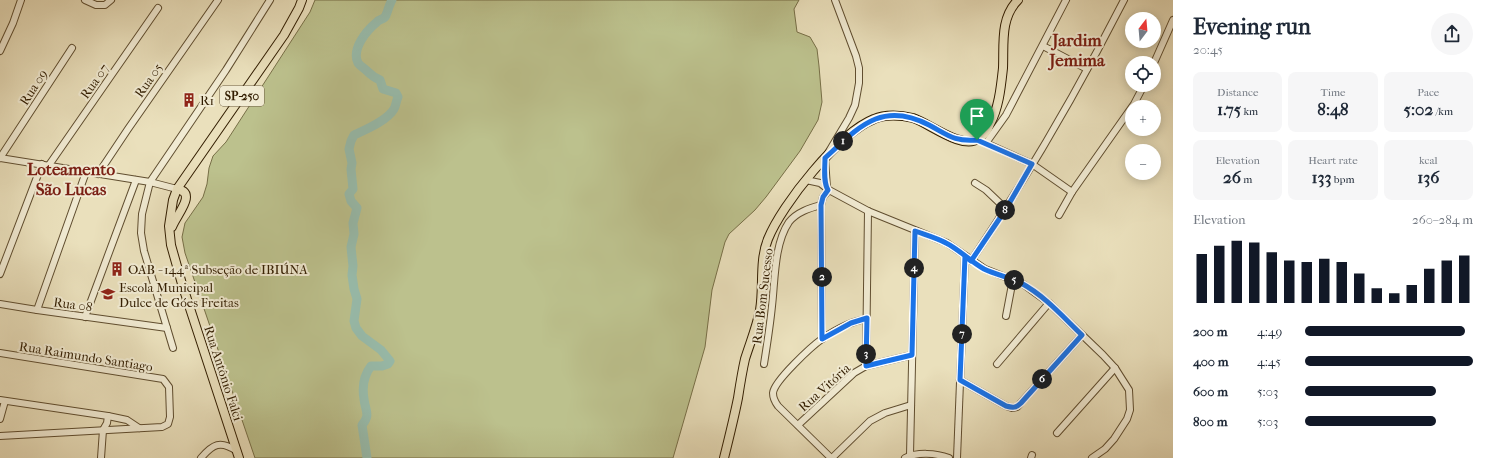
<!DOCTYPE html>
<html lang="en">
<head>
<meta charset="utf-8">
<style>
	:root { --surface:#fff; --page:#f6f6f7; --text:#1f2937; --muted:#747a83; --accent:#111827 }
	body { margin:0; font-family:"IM FELL French Canon",serif; background:var(--page); color:var(--text); height:100vh; display:flex; flex-direction:column; font-size:15px; white-space:nowrap }
	* { box-sizing:border-box; margin:0 }
	p { font-size:13px; color:var(--muted) }
	.icon { flex:none; width:22px; height:22px; fill:none; stroke:currentColor; stroke-width:2; stroke-linecap:round; stroke-linejoin:round }
	.map { position:relative; flex:1; overflow:hidden }
	.panel { display:flex; flex-direction:column; background:var(--surface); width:320px }
	.panel>* { flex:none }
	.needle { width:26px; rotate:16deg }
	.tools { position:absolute; left:1125px; top:12px; display:grid; gap:8px }
	.tools a { display:grid; place-items:center; width:36px; height:36px; border-radius:50%; background:var(--surface); box-shadow:0 2px 10px #0003; font-size:20px }
	.pin { position:absolute; display:grid; place-items:center; width:34px; height:34px; color:#fff; margin:-41px -17px; border-radius:50% 50% 50% 0; rotate:-45deg; box-shadow:0 0 4px #0007 }
	.pin .icon { rotate:45deg }
	.km { position:absolute; width:20px; height:20px; margin:-10px; border-radius:50%; background:#222; color:#fff; font-size:11px; line-height:20px; text-align:center }
	.round { display:grid; place-items:center; flex:none; width:42px; height:42px; border-radius:21px; background:var(--page) }
	.overview { display:flex; align-items:center; justify-content:space-between; height:68px; padding:0 20px }
	h1 { font-size:22px; font-weight:700; line-height:30px }
	.stats { display:grid; grid-template-columns:repeat(3,1fr); gap:6px; height:68px; padding:4px 20px }
	.stats div { display:grid; align-content:center; border-radius:8px; background:var(--page); text-align:center }
	.stats b { font-size:17px; font-weight:700 }
	.stats small { font-size:11px; font-weight:400 }
	.stats p { font-size:11px }
	.chart { height:112px; padding:8px 20px }
	.chart p { display:flex; justify-content:space-between }
	.chart svg { width:100%; height:72px; margin-top:4px; stroke:var(--accent); stroke-width:6 }
	ul { padding:0 20px; list-style:none; font-size:13px }
	li { display:grid; grid-template-columns:64px 48px 1fr; align-items:center; height:30px }
	li i { height:10px; border-radius:5px; background:var(--accent) }
	main { display:flex; flex:1; min-height:0 }
	.map>svg:first-child { display:block }
	.green { fill:#bcc18d; stroke:#776f47 }
	.lines { fill:none; stroke-linecap:round; stroke-linejoin:round }
	.river { stroke:#98bdad; stroke-width:9 }
	.minor-casing { stroke:#604e30; stroke-width:8 }
	.major-casing { stroke:#321d01; stroke-width:10 }
	.minor { stroke:#f1ebd3; stroke-width:6 }
	.major { stroke:#eae0bc; stroke-width:8 }
	.route-casing { stroke:#fff; stroke-width:8 }
	.route { stroke:#1a73e8; stroke-width:5 }
	.labels { text-anchor:middle; stroke-width:4; stroke-linejoin:round; paint-order:stroke }
	.shield { fill:#f1ebd3; stroke:#6b5b40; stroke-width:1 }
	.shield-label { font-size:12px; font-weight:bold; fill:#321d01 }
	.street-label { font-size:13px; fill:#321d01; stroke:#f1ebd3 }
	.poi-label { font-size:13px; fill:#321d01; stroke:#f1ebd3; text-anchor:start }
	.district-label { font-size:17px; font-weight:bold; fill:#7a1f14; stroke:#f1ebd3 }
</style>
</head>
<body>
<main>
<div class="map">
<svg width="1173" height="458" viewBox="0 0 1173 458">
	<rect width="100%" height="100%" fill="#eae0bc"/>
	<filter id="stains"><feTurbulence type="fractalNoise" baseFrequency=".005" numOctaves="4"/><feColorMatrix values="0 0 0 0 .2 0 0 0 0 .09 0 0 0 0 .02 0 0 0 .5 -.17"/></filter>
	<radialGradient id="worn" r=".72"><stop offset=".6" stop-color="#630" stop-opacity="0"/><stop offset="1" stop-color="#630" stop-opacity=".3"/></radialGradient>
	<path class="green" d="M315,0H799L794,9L797,32L810,37L817,49L819,66L822,102L818,120L800,151L766,197L755,210L729,234L725,242L712,290L705,347L673,458H255L185,253L182,237L185,223L203,197L207,184L209,168L213,156L226,142L310,12Z"/>
	<g class="lines">
		<path class="river" d="M367,458L362,425C371,415 365,410 364,399C362,387 364,375 371,366H382L388,364L390,361L381,350L362,336L356,328L354,321L357,299L354,289L352,275L353,266L351,247L354,234L353,223L357,208L351,201L349,194L353,189L351,169L352,163L349,149L351,141L354,135C365,130 387,121 394,109C396,106 396,101 398,97L396,93L383,89L380,80C375,78 371,75 367,71C364,68 360,66 358,63C351,49 367,30 377,22C379,19 382,20 385,17C387,14 389,5 392,0"/>
		<defs>
			<g id="minor">
				<path d="M85,0L96,5H105L111,0"/>
				<path d="M1043,46L1087,69"/>
				<path d="M0,51L13,23L21,0"/>
				<path d="M1154,63L1173,20"/>
				<path d="M983,142L1032,164L1072,192"/>
				<path d="M986,143L1006,115L1066,0"/>
				<path d="M0,158L150,182L177,189"/>
				<path d="M0,158L72,48"/>
				<path d="M49,165L158,8"/>
				<path d="M98,174L128,129L218,0"/>
				<path d="M806,180L820,183L829,190L868,211L947,243L985,269L1023,284L1049,303L1103,355L1115,368L1129,390L1130,410L1127,419L1114,439L1105,449L1092,458"/>
				<path d="M975,183L986,190L1006,209"/>
				<path d="M827,188L825,158L849,118L855,105L859,83V68L856,56L835,0"/>
				<path d="M1059,215L1072,192L1134,104L1144,85"/>
				<path d="M971,261C1027,178 1078,90 1124,0"/>
				<path d="M0,274L42,164"/>
				<path d="M0,304L37,310L167,328"/>
				<path d="M37,310L86,172"/>
				<path d="M1006,316L1013,279"/>
				<path d="M85,317L136,180"/>
				<path d="M822,339L821,205L823,197L829,190"/>
				<path d="M173,348L144,251L141,233L142,214L150,182L226,70L270,0"/>
				<path d="M0,353L163,379L169,387L170,417L168,424L162,427L0,436"/>
				<path d="M764,364C767,345 770,326 772,306C775,281 774,244 789,222C797,212 810,208 821,205"/>
				<path d="M997,364L1049,303"/>
				<path d="M866,366L868,211"/>
				<path d="M960,380L1006,406L1012,408L1017,407L1082,335"/>
				<path d="M0,400L108,416L127,420L139,428"/>
				<path d="M0,419L5,401"/>
				<path d="M798,425L854,373L866,366L912,355"/>
				<path d="M1057,433L1115,368"/>
				<path d="M910,455L915,231"/>
				<path d="M101,458L103,430L107,423L108,416"/>
				<path d="M201,458C213,444 220,440 237,451"/>
				<path d="M831,458L778,406C775,402 773,398 773,393C774,381 812,346 822,339C835,330 851,321 867,319"/>
				<path d="M832,458L870,421L885,413L911,405"/>
				<path d="M905,458C917,452 936,453 949,458"/>
				<path d="M957,458L965,256"/>
				<path d="M1031,458L1032,455"/>
			</g>
			<g id="major">
				<path d="M172,227C176,215 198,193 177,189"/>
				<path d="M239,458L182,284L171,245L169,226L173,200L177,189L284,35L299,8L302,0"/>
				<path d="M724,458C729,438 734,418 738,398C740,385 742,372 745,359C750,343 757,326 760,310C764,287 759,261 768,239C782,204 839,133 874,119C885,114 901,115 913,118C929,123 962,150 978,139C984,136 988,130 990,124C999,108 1001,86 1003,68C1004,44 1000,18 1018,0"/>
			</g>
		</defs>
		<use href="#minor" class="minor-casing"/>
		<use href="#major" class="major-casing"/>
		<use href="#minor" class="minor"/>
		<use href="#major" class="major"/>
	</g>
	<g class="lines">
		<defs>
			<path id="route" d="M977,140C954,142 948,135 929,125C881,100 858,128 825,158C825,167 823,182 828,190L823,197L821,205L822,339L851,323L867,318L866,366L912,355L915,231C926,235 937,238 946,243C960,250 971,262 984,269C996,275 1010,277 1021,283C1045,296 1063,317 1082,335L1021,403C1016,408 1013,408 1006,406L960,380L965,256L971,261L1006,209L1032,164L977,140"/>
		</defs>
		<use href="#route" class="route-casing"/>
		<use href="#route" class="route"/>
	</g>
	<defs>
		<symbol id="building-bare" viewBox="-9 -9 18 18"><path d="M-4-6H4V6H1V3H-1V6H-4ZM-2.5-4.3h1.7v1.8h-1.7ZM.8-4.3h1.7v1.8H.8ZM-2.5-1h1.7V.8h-1.7ZM.8-1h1.7V.8H.8Z" fill="#8f2418" stroke="#f1ebd3" stroke-width="2.5" paint-order="stroke"/></symbol>
		<symbol id="school-bare" viewBox="-9 -9 18 18"><path d="M0-5L7-2L0 1L-7-2ZM-4 1L0 2.5L4 1V4Q0 6-4 4Z" fill="#8f2418" stroke="#f1ebd3" stroke-width="2.5" paint-order="stroke"/></symbol>
	</defs>
	<g fill-rule="evenodd">
		<use href="#building-bare" x="179" y="90" width="20" height="20"/>
		<use href="#building-bare" x="107" y="259" width="20" height="20"/>
		<use href="#school-bare" x="98" y="284" width="20" height="20"/>
	</g>
	<g class="labels">
		<rect class="shield" x="220" y="86" width="44" height="20" rx="3"/>
		<g class="shield-label">
			<text x="242" y="100">SP-250</text>
		</g>
		<g class="street-label">
			<text transform="translate(148 80) rotate(-55)" y="5">Rua 05</text>
			<text transform="translate(94 81) rotate(-55)" y="5">Rua 07</text>
			<text transform="translate(33 87) rotate(-57)" y="5">Rua 09</text>
			<text transform="translate(762 296) rotate(-83)" y="5">Rua Bom Sucesso</text>
			<text transform="translate(73 304) rotate(8)" y="5">Rua 08</text>
			<text transform="translate(86 356) rotate(9)" y="5">Rua Raimundo Santiago</text>
			<text transform="translate(224 373) rotate(72)" y="5">Rua Antônio Falci</text>
			<text transform="translate(824 387) rotate(-42)" y="5">Rua Vitória</text>
		</g>
		<g class="poi-label">
			<text x="200" y="105">R1</text>
			<text x="128" y="274">OAB - 144ª Subseção de IBIÚNA</text>
			<text x="119" y="292">Escola Municipal<tspan x="119" dy="15">Dulce de Góes Freitas</tspan></text>
		</g>
		<g class="district-label">
			<text x="1077" y="46">Jardim<tspan x="1077" dy="20">Jemima</tspan></text>
			<text x="71" y="175">Loteamento<tspan x="71" dy="20">São Lucas</tspan></text>
		</g>
	</g>
	<rect width="100%" height="100%" filter="url(#stains)"/>
	<rect width="100%" height="100%" fill="url(#worn)"/>
</svg>
<div class="tools">
<a><svg class="needle" viewBox="-14 -14 28 28"><path d="M0-13l5 13h-10z" fill="#e53935"/><path d="M0 13l5-13h-10z" fill="#747a83"/></svg></a>
<a><svg class="icon" aria-label="locate" viewBox="0 0 24 24"><circle cx="12" cy="12" r="6"/><path d="M12 2v4M12 18v4M2 12h4M18 12h4"/></svg></a>
<a>+</a>
<a>−</a>
</div>
<div class="pin" style="left:977px;top:140px;background:#1e9e55"><svg class="icon" aria-label="arrive" viewBox="0 0 24 24"><path d="M6 21V4h12l-3 4 3 4H6"/></svg></div>
<b class="km" style="left:843px;top:141px">1</b>
<b class="km" style="left:822px;top:277px">2</b>
<b class="km" style="left:866px;top:354px">3</b>
<b class="km" style="left:914px;top:268px">4</b>
<b class="km" style="left:1014px;top:280px">5</b>
<b class="km" style="left:1042px;top:379px">6</b>
<b class="km" style="left:962px;top:334px">7</b>
<b class="km" style="left:1005px;top:210px">8</b>
</div>
<section class="panel">
<div class="overview"><div><h1>Evening run</h1><p>20:45</p></div><a class="round"><svg class="icon" aria-label="share" viewBox="0 0 24 24"><path d="M12 15V3M7 8l5-5 5 5M5 13v7h14v-7"/></svg></a></div>
<div class="stats">
<div><p>Distance</p><b>1.75<small> km</small></b></div>
<div><p>Time</p><b>8:48</b></div>
<div><p>Pace</p><b>5:02<small> /km</small></b></div>
</div>
<div class="stats">
<div><p>Elevation</p><b>26<small> m</small></b></div>
<div><p>Heart rate</p><b>133<small> bpm</small></b></div>
<div><p>kcal</p><b>136</b></div>
</div>
<div class="chart"><p><span>Elevation</span>260–284 m</p>
<svg viewBox="0 0 160 44" preserveAspectRatio="none"><path d="M5 44V14M15 44V9M25 44V6M35 44V7M45 44V13M55 44V18M65 44V19M75 44V17M85 44V19M95 44V26M105 44V35M115 44V38M125 44V33M135 44V23M145 44V18M155 44V15"/></svg>
</div>
<ul>
<li><b>200 m</b>4:49<i style="width:95%"></i></li>
<li><b>400 m</b>4:45<i style="width:100%"></i></li>
<li><b>600 m</b>5:03<i style="width:78%"></i></li>
<li><b>800 m</b>5:03<i style="width:78%"></i></li>
</ul>
</section>
</main>
</body>
</html>
